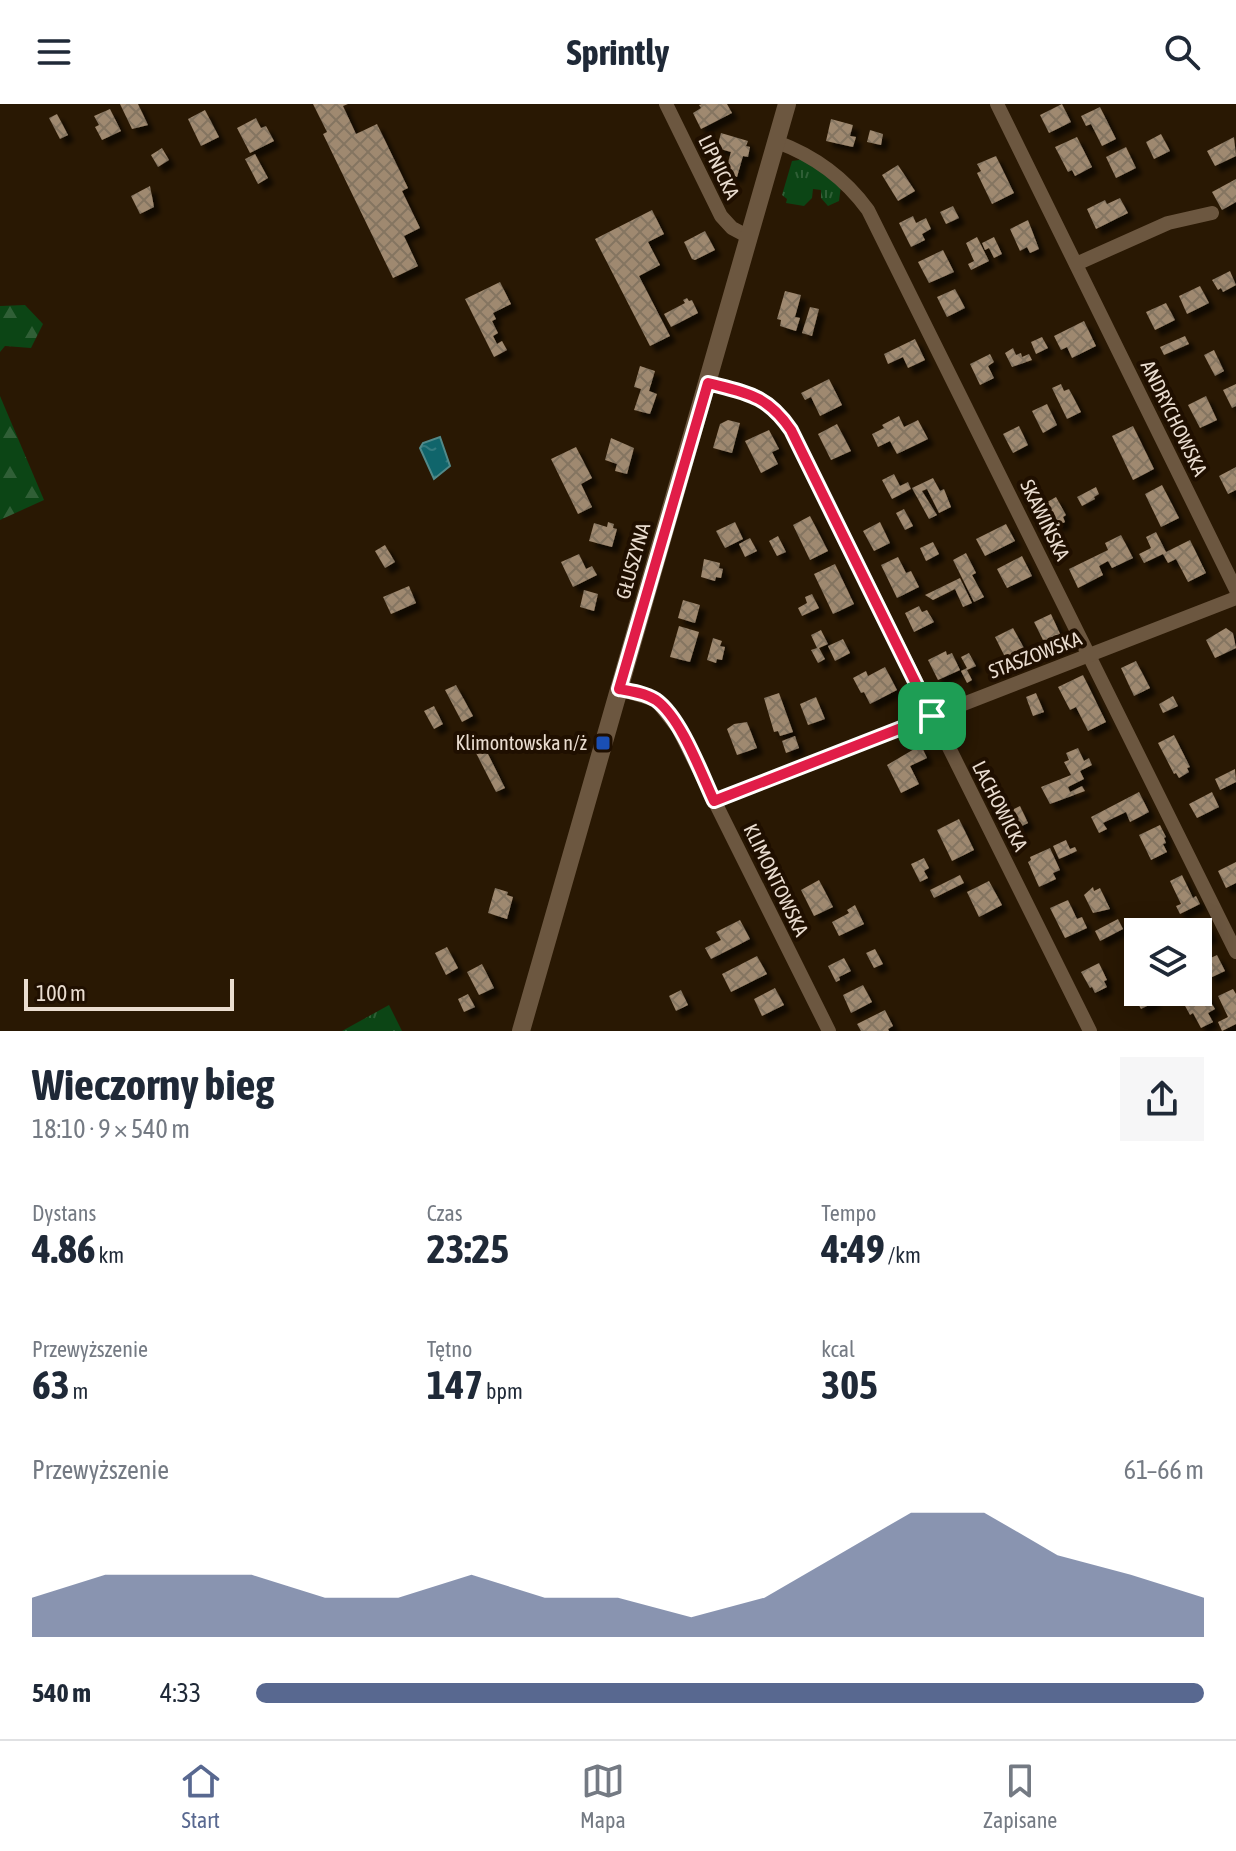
<!DOCTYPE html>
<html lang="pl">
<head>
<meta charset="utf-8">
<style>
	:root { --surface:#fff; --page:#f6f6f7; --text:#1f2937; --muted:#747a83; --line:#e0e1e3; --accent:#586890 }
	body { margin:0; font-family:"Asap Condensed",sans-serif; background:var(--page); color:var(--text); height:100vh; display:flex; flex-direction:column; font-size:30px; white-space:nowrap }
	* { box-sizing:border-box; margin:0 }
	p { font-size:26px; color:var(--muted) }
	.icon { flex:none; width:44px; height:44px; fill:none; stroke:currentColor; stroke-width:2; stroke-linecap:round; stroke-linejoin:round }
	.map { position:relative; height:927px; overflow:hidden }
	.drawer { display:flex; flex-direction:column; background:var(--surface); flex:1 }
	.drawer>* { flex:none }
	.tools { position:absolute; left:1124px; top:814px; display:grid; gap:16px }
	.tools a { display:grid; place-items:center; width:88px; height:88px; border-radius:0px; background:var(--surface); box-shadow:0 4px 20px #0003; font-size:40px }
	.scale { position:absolute; left:24px; bottom:20px; width:210px; box-sizing:border-box; padding-left:8px; border:4px solid #eaddd0; border-top:0; font-size:22px; line-height:28px; white-space:nowrap; color:#eaddd0; -webkit-text-stroke:6px #1f0f00; paint-order:stroke }
	.pin { position:absolute; display:grid; place-items:center; width:68px; height:68px; color:#fff; margin:-34px; border-radius:16px; box-shadow:0 4px 12px #0006 }
	.round { display:grid; place-items:center; flex:none; width:84px; height:84px; border-radius:0px; background:var(--page) }
	.summary { display:flex; align-items:center; justify-content:space-between; height:136px; padding:0 32px }
	h1 { font-size:44px; font-weight:700; line-height:60px }
	.metrics { display:grid; grid-template-columns:repeat(3,1fr); gap:12px; height:136px; padding:8px 32px }
	.metrics div { display:grid; align-content:center }
	.metrics b { font-size:40px; font-weight:700 }
	.metrics small { font-size:22px; font-weight:400 }
	.metrics p { font-size:22px }
	.chart { height:224px; padding:16px 32px }
	.chart p { display:flex; justify-content:space-between }
	.chart svg { width:100%; height:144px; margin-top:8px; fill:var(--accent); opacity:.7 }
	ul { padding:0 32px; list-style:none; font-size:26px }
	li { display:grid; grid-template-columns:128px 96px 1fr; align-items:center; height:60px }
	li i { height:20px; border-radius:10px; background:var(--accent) }
	header { display:flex; justify-content:space-between; align-items:center; height:104px; padding:0 32px; background:var(--surface); font-size:36px; font-weight:700 }
	.tab-bar { display:flex; justify-content:space-around; align-items:center; height:112px; border-top:2px solid var(--line); background:var(--surface); font-size:22px; color:var(--muted) }
	.tab-bar a { display:grid; justify-items:center; gap:4px }
	.tab-bar .current { color:var(--accent) }
	.map>svg:first-child { display:block }
	.grass { fill:url(#grass-tufts) }
	.forest { fill:url(#forest-firs) }
	.water { fill:url(#water-ripples); stroke:#518989; stroke-width:2 }
	.building { fill:url(#building-cross-hatch); filter:url(#shadow) }
	.lines { fill:none; stroke-linecap:round; stroke-linejoin:round }
	.minor { stroke:#6c5740; stroke-width:14 }
	.tertiary { stroke:#6c5740; stroke-width:18 }
	.route-casing { stroke:#fff; stroke-width:16 }
	.route { stroke:#e11d48; stroke-width:10 }
	.transit-dot { fill:#1a4fb4; stroke:#1f0f00; stroke-width:3 }
	.labels { text-anchor:middle; stroke-width:8; stroke-linejoin:round; paint-order:stroke }
	.street-label { font-size:20px; fill:#eaddd0; stroke:#1f0f00 }
	.poi-label { font-size:20px; fill:#eaddd0; stroke:#1f0f00; text-anchor:end }
</style>
</head>
<body>
<header><svg class="icon" aria-label="menu" viewBox="0 0 24 24"><path d="M4 6h16M4 12h16M4 18h16"/></svg>Sprintly<svg class="icon" aria-label="search" viewBox="0 0 24 24"><circle cx="10" cy="10" r="6"/><path d="M15 15l6 6"/></svg></header>
<div class="map">
<svg width="1236" height="927" viewBox="0 0 1236 927">
	<defs>
		<pattern id="grass-tufts" width="24" height="20" patternUnits="userSpaceOnUse" patternTransform="scale(2)"><rect width="24" height="20" fill="#0c4515"/><path d="M3 7l-1-3M5 7V3M7 7l1-3M15 17l-1-3M17 17v-4M19 17l1-3" fill="none" stroke="#305f36"/></pattern>
		<pattern id="forest-firs" width="22" height="20" patternUnits="userSpaceOnUse" patternTransform="scale(2)"><rect width="22" height="20" fill="#0c4515"/><path d="M5 1l3.5 6h-7zM16 11l3.5 6h-7z" fill="#305f36"/></pattern>
		<pattern id="water-ripples" width="26" height="14" patternUnits="userSpaceOnUse" patternTransform="scale(2)"><rect width="26" height="14" fill="#10656b"/><path d="M2 4q2-2 4 0t4 0M15 11q2-2 4 0t4 0" fill="none" stroke="#337b7f"/></pattern>
		<pattern id="building-cross-hatch" width="8" height="8" patternUnits="userSpaceOnUse" patternTransform="scale(2)"><rect width="8" height="8" fill="#9f8970"/><path d="M0 0l8 8M0 8l8-8" fill="none" stroke="#847461"/></pattern>
		<filter id="shadow"><feDropShadow dx="6" dy="6" stdDeviation="2" flood-color="#0009"/></filter>
	</defs>
	<rect width="100%" height="100%" fill="#291803"/>
	<g class="grass">
		<path d="M800,52L841,82L839,97L828,102L821,94V86L813,85L812,94L804,102L786,99L787,95L782,91L792,57L799,56Z"/>
		<path d="M389,901L402,927H342Z"/>
	</g>
	<g class="forest">
		<path d="M25,201L43,220L31,244L5,242L0,248V202Z"/>
		<path d="M0,292L44,396L0,416Z"/>
	</g>
	<path class="water" d="M440,333L450,362L434,375L420,344L423,339Z"/>
	<g class="building">
		<path d="M120,0H138L148,21L132,25Z"/>
		<path d="M313,0H348L343,2L356,30L377,20L408,84L402,87L420,124L404,132L418,162L393,174L323,30L327,28Z"/>
		<path d="M702,0H727L732,9L701,25L693,9L701,4L699,1Z"/>
		<path d="M1062,0L1071,18L1049,29L1040,11Z"/>
		<path d="M1100,3L1116,35L1102,42L1091,20L1086,22L1081,12Z"/>
		<path d="M110,5L121,27L102,36L95,23L99,21L94,12Z"/>
		<path d="M205,6L219,33L201,42L188,15Z"/>
		<path d="M57,10L68,31L60,35L49,14Z"/>
		<path d="M256,14L261,24L266,22L274,37L250,49L237,24Z"/>
		<path d="M831,15L853,21L850,32L856,33L853,43L826,37Z"/>
		<path d="M870,26L883,30L881,41L867,38Z"/>
		<path d="M721,29L748,37L746,42L750,43L748,53L743,52L737,73L725,69L731,48L717,44Z"/>
		<path d="M1161,30L1170,47L1154,55L1146,38Z"/>
		<path d="M1077,33L1092,63L1075,72L1072,66L1068,68L1055,43Z"/>
		<path d="M1234,33L1236,52L1215,62L1207,47Z"/>
		<path d="M1126,43L1136,64L1116,74L1106,53Z"/>
		<path d="M162,44L169,56L158,63L151,51Z"/>
		<path d="M255,50L268,74L258,80L245,55Z"/>
		<path d="M996,52L1014,89L992,100L977,69L981,67L977,60Z"/>
		<path d="M898,61L915,87L898,97L882,71Z"/>
		<path d="M1236,75V98L1222,106L1212,88Z"/>
		<path d="M150,82L154,103L140,110L131,92Z"/>
		<path d="M1120,94L1128,109L1096,125L1087,105L1105,96L1107,100Z"/>
		<path d="M953,102L959,114L946,120L940,108Z"/>
		<path d="M652,106L664,130L648,138L660,161L639,172L670,232L650,242L595,135Z"/>
		<path d="M913,112L916,119L926,114L931,125L922,130L925,136L911,143L899,119Z"/>
		<path d="M1028,116L1039,145L1030,149L1027,143L1020,147L1010,125Z"/>
		<path d="M705,127L715,146L695,156L692,155L684,138Z"/>
		<path d="M977,133L989,157L971,166L968,160L974,157L966,139Z"/>
		<path d="M994,133L1002,150L994,154L989,144L985,146L982,139Z"/>
		<path d="M943,146L954,168L929,179L918,158Z"/>
		<path d="M1230,167L1236,181L1223,188L1221,184L1218,186L1212,176Z"/>
		<path d="M500,178L511,200L493,209L496,215L492,217L498,229L493,232L497,240L502,237L507,246L494,253L465,195Z"/>
		<path d="M1200,182L1209,199L1187,210L1179,192Z"/>
		<path d="M955,185L965,204L947,213L937,193Z"/>
		<path d="M785,187L801,191L795,213L800,214L796,227L780,222L781,216L777,215Z"/>
		<path d="M687,194L689,197L692,196L698,209L671,223L664,210L685,199L683,196Z"/>
		<path d="M1166,199L1175,216L1155,226L1146,208Z"/>
		<path d="M810,203L819,205L812,232L802,229Z"/>
		<path d="M1084,217L1096,242L1072,254L1067,243L1061,246L1054,232Z"/>
		<path d="M1185,232L1189,240L1164,251L1160,243Z"/>
		<path d="M1042,233L1048,244L1036,250L1031,238Z"/>
		<path d="M915,235L925,256L908,264L903,253L888,260L884,250Z"/>
		<path d="M1013,244L1016,251L1021,249L1022,253L1029,250L1032,256L1012,263L1005,249Z"/>
		<path d="M1214,246L1224,267L1215,272L1204,251Z"/>
		<path d="M990,250L994,258L988,262L994,274L980,281L970,260Z"/>
		<path d="M640,262L655,267L649,287L657,290L650,310L634,306L641,285L634,283Z"/>
		<path d="M829,275L842,301L820,312L811,293L805,296L801,289Z"/>
		<path d="M1061,280L1064,287L1069,285L1081,308L1067,315L1052,284Z"/>
		<path d="M1236,280V302L1232,304L1223,286Z"/>
		<path d="M1206,292L1217,316L1200,324L1188,301Z"/>
		<path d="M1047,300L1057,321L1043,329L1032,307Z"/>
		<path d="M899,312L904,323L918,316L928,335L897,350L890,337L878,343L872,330L884,324L882,321Z"/>
		<path d="M728,316L740,319L732,349L713,344L720,320Z"/>
		<path d="M837,320L851,347L831,356L818,330Z"/>
		<path d="M1019,322L1028,341L1013,349L1003,330Z"/>
		<path d="M1133,322L1154,365L1133,376L1112,332Z"/>
		<path d="M769,326L779,345L772,348L778,360L761,369L745,337Z"/>
		<path d="M611,334L634,344L627,370L615,367L617,360L605,356Z"/>
		<path d="M576,343L592,374L581,380L592,403L578,410L551,355Z"/>
		<path d="M1236,363V386L1228,390L1219,372Z"/>
		<path d="M894,370L900,382L908,378L911,385L892,395L882,376Z"/>
		<path d="M933,374L940,387L944,385L951,403L939,409L927,385L922,387L937,411L929,415L912,384Z"/>
		<path d="M1162,381L1179,414L1161,423L1145,390Z"/>
		<path d="M1096,383L1099,390L1094,393L1095,395L1082,402L1077,393Z"/>
		<path d="M1056,393L1066,411L1063,413L1065,418L1057,422L1054,417L1051,419L1042,401Z"/>
		<path d="M904,405L913,422L905,426L896,409Z"/>
		<path d="M810,412L828,447L810,456L793,421Z"/>
		<path d="M608,418L614,420L613,424L617,425L612,443L589,437L594,419L607,423Z"/>
		<path d="M735,418L743,435L725,444L716,427Z"/>
		<path d="M880,418L890,439L874,447L863,427Z"/>
		<path d="M1006,420L1015,437L985,452L976,435Z"/>
		<path d="M1156,428L1166,448L1190,436L1206,469L1188,478L1176,455L1168,459L1163,450L1144,459L1139,450L1151,444L1146,433Z"/>
		<path d="M1121,431L1133,454L1112,464L1108,457L1099,462L1103,471L1078,484L1069,465L1108,446L1105,439Z"/>
		<path d="M778,432L786,448L777,452L769,437Z"/>
		<path d="M750,434L757,447L745,453L739,440Z"/>
		<path d="M933,438L939,450L926,457L920,444Z"/>
		<path d="M385,441L395,458L385,464L375,447Z"/>
		<path d="M966,449L976,469L972,471L984,493L974,498L953,456Z"/>
		<path d="M579,450L586,465L592,462L597,471L573,483L561,458Z"/>
		<path d="M1022,452L1032,472L1007,484L997,465Z"/>
		<path d="M898,453L906,469L911,467L919,483L897,494L881,461Z"/>
		<path d="M704,455L720,459L719,464L723,465L721,474L716,473L715,477L701,473Z"/>
		<path d="M835,460L854,500L833,510L814,470Z"/>
		<path d="M960,474L972,499L963,503L955,485L933,496L925,491Z"/>
		<path d="M409,482L416,499L391,510L383,493Z"/>
		<path d="M584,486L598,490L594,507L580,503Z"/>
		<path d="M812,490L819,504L802,512L798,504L807,499L805,493Z"/>
		<path d="M683,496L700,501L695,519L678,514Z"/>
		<path d="M919,502L922,508L927,506L934,518L914,528L905,509Z"/>
		<path d="M1051,510L1061,532L1045,540L1034,518Z"/>
		<path d="M679,522L699,528L690,558L670,553Z"/>
		<path d="M1013,524L1025,546L1006,555L995,533Z"/>
		<path d="M1226,524L1233,529L1236,544L1215,554L1206,536Z"/>
		<path d="M821,526L828,540L819,544L825,555L818,559L811,546L817,544L811,531Z"/>
		<path d="M713,534L722,537L720,542L725,543L722,556L717,555L716,559L707,556Z"/>
		<path d="M843,535L850,549L835,557L828,542Z"/>
		<path d="M946,547L947,551L952,549L960,566L938,576L928,556Z"/>
		<path d="M969,549L976,562L967,566L972,576L967,579L961,567L967,564L961,553Z"/>
		<path d="M1136,557L1150,584L1134,592L1121,564Z"/>
		<path d="M885,563L897,586L870,600L864,588L861,589L853,574L866,567L868,572Z"/>
		<path d="M1083,571L1106,618L1088,627L1076,603L1070,606L1058,583Z"/>
		<path d="M456,581L473,612L462,618L445,586Z"/>
		<path d="M779,589L793,628L780,632L778,627L774,628L764,594Z"/>
		<path d="M1036,589L1044,608L1033,612L1026,593Z"/>
		<path d="M1173,592L1178,602L1163,609L1159,600Z"/>
		<path d="M816,593L825,615L808,621L800,600Z"/>
		<path d="M434,602L443,620L434,625L424,607Z"/>
		<path d="M747,618L757,644L737,651L727,625L734,620Z"/>
		<path d="M1174,631L1190,663L1187,664L1189,668L1179,674L1176,669L1174,670L1158,639Z"/>
		<path d="M795,632L799,644L786,649L782,637Z"/>
		<path d="M921,641L927,654L910,662L919,680L901,689L887,661Z"/>
		<path d="M485,644L505,684L496,688L476,649Z"/>
		<path d="M1078,644L1084,657L1089,654L1092,661L1080,667L1084,675L1068,683L1070,688L1082,682L1085,687L1050,700L1041,683L1071,671L1064,658L1069,656L1066,649Z"/>
		<path d="M1235,665L1236,678L1220,686L1215,675Z"/>
		<path d="M1139,688L1149,708L1130,718L1126,708L1103,719L1107,725L1099,729L1091,713Z"/>
		<path d="M1212,688L1219,703L1197,714L1189,700Z"/>
		<path d="M1020,702L1028,719L1012,727L1004,710Z"/>
		<path d="M959,715L974,746L952,757L937,726Z"/>
		<path d="M1160,721L1166,733L1164,734L1166,739L1163,740L1167,748L1151,756L1139,731Z"/>
		<path d="M1066,736L1070,745L1075,743L1077,747L1059,755L1053,742Z"/>
		<path d="M1050,744L1060,766L1053,769L1056,775L1039,783L1028,758L1031,756L1030,753Z"/>
		<path d="M924,754L929,764L924,767L928,774L920,778L911,760Z"/>
		<path d="M1236,758V779L1226,784L1218,767Z"/>
		<path d="M960,771L964,779L934,794L930,786Z"/>
		<path d="M1182,771L1193,794L1196,792L1200,800L1180,810L1176,802L1181,800L1170,777Z"/>
		<path d="M819,776L833,803L814,812L801,786Z"/>
		<path d="M989,777L1002,801L979,813L967,788Z"/>
		<path d="M1093,783L1094,787L1100,784L1110,805L1093,809L1084,791Z"/>
		<path d="M495,784L508,788L507,791L513,793L507,815L488,809Z"/>
		<path d="M1068,796L1077,815L1082,813L1087,824L1065,834L1050,804Z"/>
		<path d="M855,801L864,820L839,832L832,818L849,809L847,806Z"/>
		<path d="M1118,815L1123,825L1100,837L1095,827Z"/>
		<path d="M740,816L750,835L711,855L705,844L721,836L716,828Z"/>
		<path d="M1205,818L1212,832L1198,839V828H1184Z"/>
		<path d="M447,843L458,864L446,871L435,849Z"/>
		<path d="M875,845L883,860L874,864L866,849Z"/>
		<path d="M1217,851L1225,867L1210,874L1202,858Z"/>
		<path d="M757,852L767,870L731,888L722,870Z"/>
		<path d="M844,854L851,867L839,873L840,876L836,878L828,862Z"/>
		<path d="M1099,859L1107,876L1104,877L1107,883L1095,889L1092,883L1090,884L1081,868Z"/>
		<path d="M482,860L494,884L479,891L467,868Z"/>
		<path d="M1198,877L1215,905L1208,909L1213,918L1201,924L1193,909L1190,911L1184,900L1193,895L1189,888H1198Z"/>
		<path d="M863,881L872,898L851,909L843,891Z"/>
		<path d="M775,884L784,901L762,912L754,895Z"/>
		<path d="M1233,885L1236,890V920L1222,927L1218,918L1228,913L1218,892Z"/>
		<path d="M681,886L688,901L676,907L669,892Z"/>
		<path d="M1140,888H1150L1155,898L1141,905L1134,892Z"/>
		<path d="M468,890L475,903L464,908L458,895Z"/>
		<path d="M885,906L893,922L888,925L889,927H861L857,920Z"/>
	</g>
	<g class="lines">
		<g class="minor">
			<path d="M666,0L721,112L732,124L749,133"/>
			<path d="M997,0L1236,486"/>
			<path d="M777,38C815,52 844,73 868,106L1236,848"/>
			<path d="M1076,160L1168,119L1212,109"/>
			<path d="M708,279C749,289 766,289 791,326L1090,927"/>
			<path d="M619,585L656,596L678,624L829,927"/>
			<path d="M714,697L1236,494"/>
		</g>
		<path class="tertiary" d="M521,927L787,0"/>
	</g>
	<g class="lines">
		<defs>
			<path id="route" d="M708,279C747,289 767,291 791,326L932,612L714,697C701,669 681,614 656,596C645,589 631,587 619,585Z"/>
		</defs>
		<use href="#route" class="route-casing"/>
		<use href="#route" class="route"/>
	</g>
	<rect class="transit-dot" x="595" y="631" width="16" height="16" rx="4"/>
	<g class="labels">
		<g class="street-label">
			<text transform="translate(719 63) rotate(64)" y="7">LIPNICKA</text>
			<text transform="translate(1174 314) rotate(64)" y="7">ANDRYCHOWSKA</text>
			<text transform="translate(1045 416) rotate(64)" y="7">SKAWIŃSKA</text>
			<text transform="translate(633 457) rotate(-74)" y="7">GŁUSZYNA</text>
			<text transform="translate(1035 551) rotate(-21)" y="7">STASZOWSKA</text>
			<text transform="translate(1000 702) rotate(63)" y="7">LACHOWICKA</text>
			<text transform="translate(776 776) rotate(64)" y="7">KLIMONTOWSKA</text>
		</g>
		<g class="poi-label">
			<text x="587" y="646">Klimontowska n/ż</text>
		</g>
	</g>
</svg>
<div class="tools">
<a><svg class="icon" aria-label="layers" viewBox="0 0 24 24"><path d="M12 4l9 5-9 5-9-5zM3 14l9 5 9-5"/></svg></a>
</div>
<div class="scale">100 m</div>
<div class="pin" style="left:932px;top:612px;background:#1e9e55"><svg class="icon" aria-label="arrive" viewBox="0 0 24 24"><path d="M6 21V4h12l-3 4 3 4H6"/></svg></div>
</div>
<section class="drawer">
<div class="summary"><div><h1>Wieczorny bieg</h1><p>18:10 · 9 × 540 m</p></div><a class="round"><svg class="icon" aria-label="share" viewBox="0 0 24 24"><path d="M12 15V3M7 8l5-5 5 5M5 13v7h14v-7"/></svg></a></div>
<div class="metrics">
<div><p>Dystans</p><b>4.86<small> km</small></b></div>
<div><p>Czas</p><b>23:25</b></div>
<div><p>Tempo</p><b>4:49<small> /km</small></b></div>
</div>
<div class="metrics">
<div><p>Przewyższenie</p><b>63<small> m</small></b></div>
<div><p>Tętno</p><b>147<small> bpm</small></b></div>
<div><p>kcal</p><b>305</b></div>
</div>
<div class="chart"><p><span>Przewyższenie</span>61–66 m</p>
<svg viewBox="0 0 160 44" preserveAspectRatio="none"><path d="M0 44V32L10 25L20 25L30 25L40 32L50 32L60 25L70 32L80 32L90 38L100 32L110 19L120 6L130 6L140 19L150 25L160 32V44z"/></svg>
</div>
<ul>
<li><b>540 m</b>4:33<i style="width:100%"></i></li>
</ul>
</section>
<nav class="tab-bar">
<a class="current"><svg class="icon" aria-label="home" viewBox="0 0 24 24"><path d="M3 11l9-7 9 7M6 9v11h12V9"/></svg>Start</a>
<a><svg class="icon" aria-label="map" viewBox="0 0 24 24"><path d="M3 6l6-2 6 2 6-2v14l-6 2-6-2-6 2zM9 4v14M15 6v14"/></svg>Mapa</a>
<a><svg class="icon" aria-label="saved" viewBox="0 0 24 24"><path d="M7 4h10v16l-5-4-5 4z"/></svg>Zapisane</a>
</nav>
</body>
</html>
